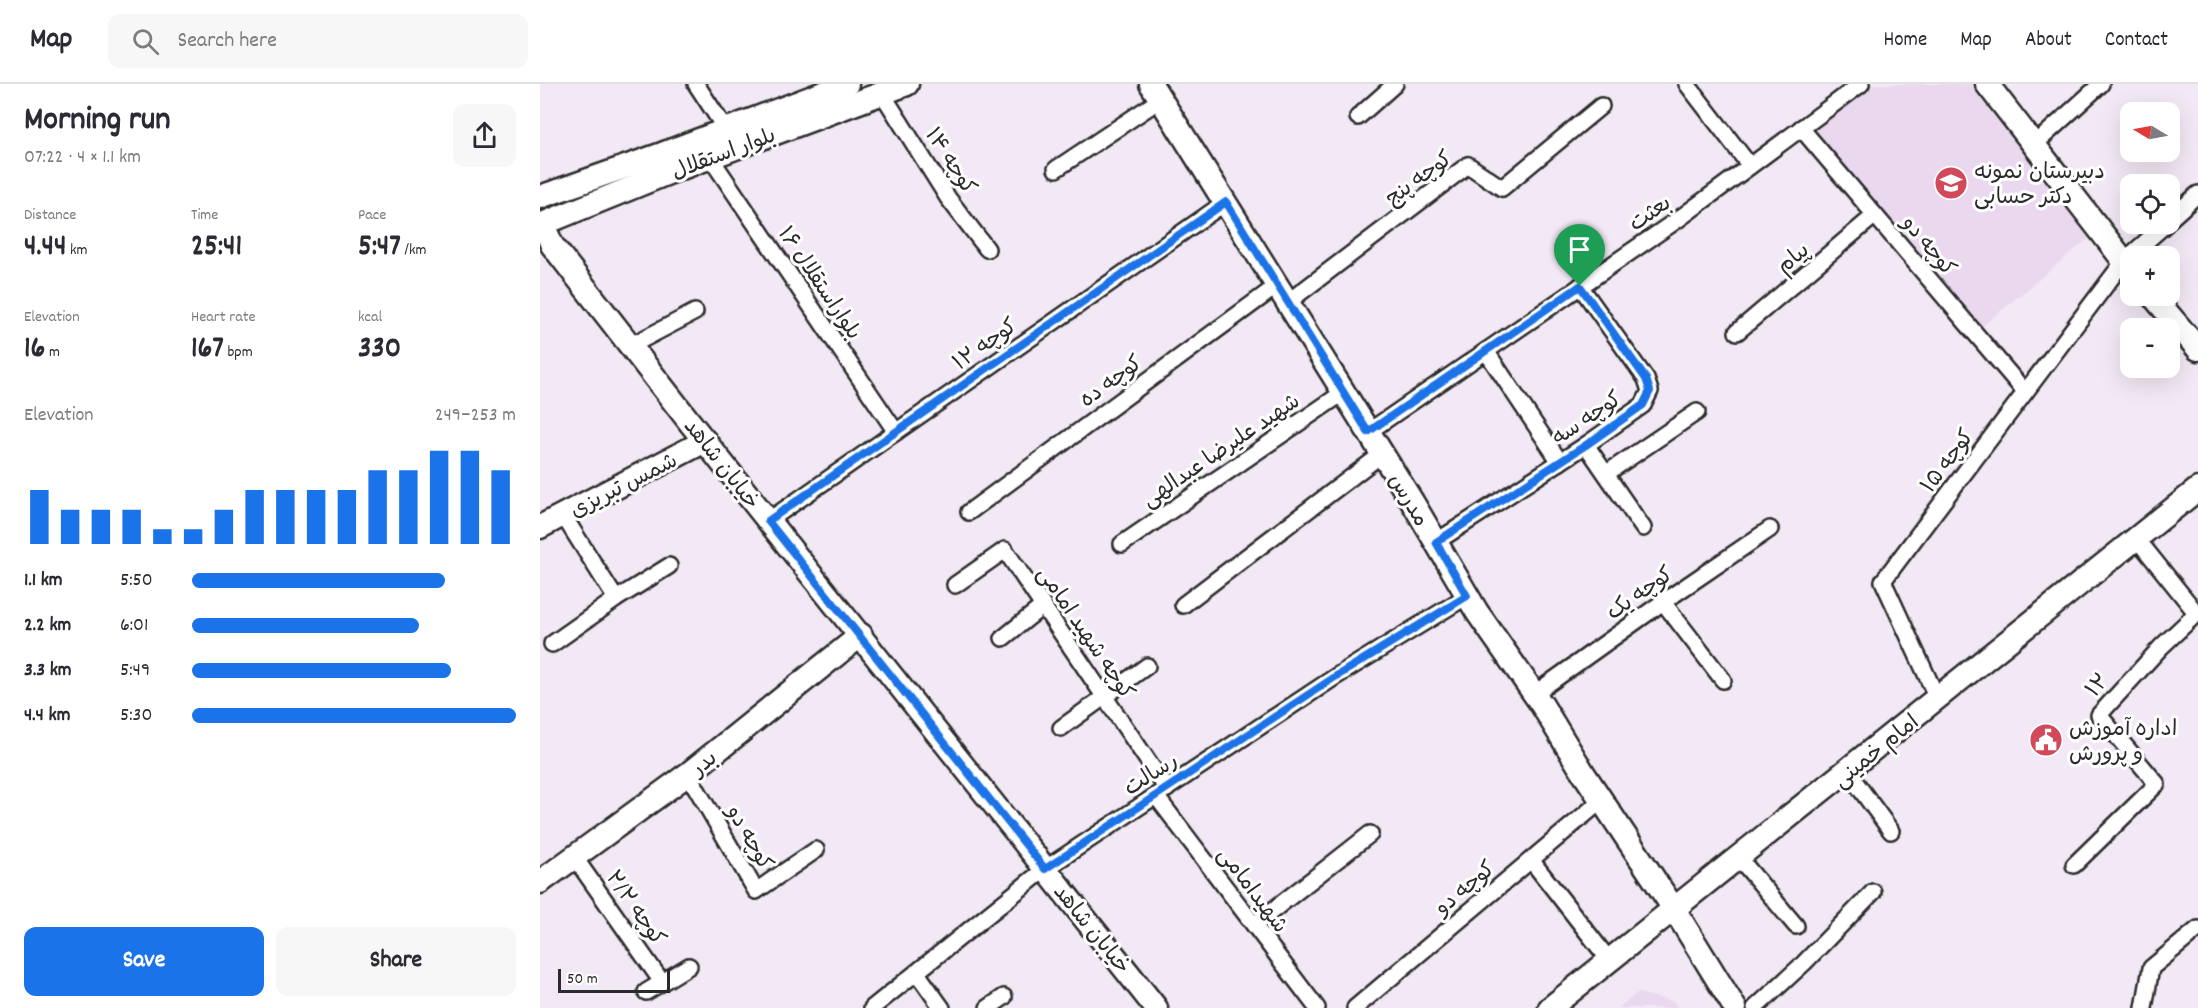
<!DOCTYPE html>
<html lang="en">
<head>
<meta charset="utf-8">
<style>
	:root { --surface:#fff; --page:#f7f7f7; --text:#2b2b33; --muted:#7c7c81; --line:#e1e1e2; --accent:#1a73e8 }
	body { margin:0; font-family:Dekko,"Playpen Sans Arabic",sans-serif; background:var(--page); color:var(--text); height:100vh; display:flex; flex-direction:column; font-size:22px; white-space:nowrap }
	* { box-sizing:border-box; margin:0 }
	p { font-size:20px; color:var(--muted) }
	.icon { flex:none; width:33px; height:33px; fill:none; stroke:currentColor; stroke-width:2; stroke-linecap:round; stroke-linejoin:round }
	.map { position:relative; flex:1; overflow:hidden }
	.side { display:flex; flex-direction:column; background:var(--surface); width:540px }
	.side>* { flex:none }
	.needle { width:39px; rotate:280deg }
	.controls { position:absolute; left:1580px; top:18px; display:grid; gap:12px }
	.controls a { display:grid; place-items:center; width:60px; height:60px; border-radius:12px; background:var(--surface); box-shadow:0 6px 24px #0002; font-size:30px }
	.scale { position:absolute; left:18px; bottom:15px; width:112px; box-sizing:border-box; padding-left:6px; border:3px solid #2b2b2b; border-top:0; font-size:16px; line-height:21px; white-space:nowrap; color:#2b2b2b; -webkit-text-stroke:4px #fff; paint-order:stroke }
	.pin { position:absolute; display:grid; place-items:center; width:51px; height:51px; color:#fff; margin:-62px -26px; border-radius:50% 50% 50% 0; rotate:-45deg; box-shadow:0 0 6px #0007 }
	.pin .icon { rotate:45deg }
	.round { display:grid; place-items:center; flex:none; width:63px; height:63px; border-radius:12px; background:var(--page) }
	.head { display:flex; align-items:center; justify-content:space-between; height:102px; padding:0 24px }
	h1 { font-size:33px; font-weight:800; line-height:45px }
	.stats { display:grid; grid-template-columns:repeat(3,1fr); gap:9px; height:102px; padding:6px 24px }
	.stats div { display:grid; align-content:center }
	.stats b { font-size:30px; font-weight:800 }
	.stats small { font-size:16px; font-weight:400 }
	.stats p { font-size:16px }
	.chart { height:168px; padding:12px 24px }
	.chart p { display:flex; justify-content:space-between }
	.chart svg { width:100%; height:108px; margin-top:6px; stroke:var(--accent); stroke-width:6 }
	.cta { display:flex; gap:12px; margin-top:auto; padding:12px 24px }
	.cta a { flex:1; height:69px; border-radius:12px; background:var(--accent); color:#fff; font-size:24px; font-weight:800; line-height:69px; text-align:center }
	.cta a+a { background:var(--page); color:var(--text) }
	ul { padding:0 24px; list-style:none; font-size:20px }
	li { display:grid; grid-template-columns:96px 72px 1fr; align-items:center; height:45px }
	li i { height:15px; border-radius:8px; background:var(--accent) }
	header { display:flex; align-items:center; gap:36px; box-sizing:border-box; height:84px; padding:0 30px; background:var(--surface); border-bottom:2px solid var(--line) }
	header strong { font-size:28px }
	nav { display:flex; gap:33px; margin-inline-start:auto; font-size:21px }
	.search { width:420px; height:54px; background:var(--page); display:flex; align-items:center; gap:15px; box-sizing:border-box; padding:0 21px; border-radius:12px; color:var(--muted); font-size:22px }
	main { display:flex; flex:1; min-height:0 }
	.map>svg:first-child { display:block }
	.built { fill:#ead8ee }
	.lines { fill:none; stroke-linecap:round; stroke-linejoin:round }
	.street-casing { stroke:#2b2b2b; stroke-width:20 }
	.secondary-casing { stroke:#2b2b2b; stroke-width:27 }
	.street { stroke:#fff; stroke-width:15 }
	.secondary { stroke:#fff; stroke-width:22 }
	.route-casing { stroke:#fff; stroke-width:12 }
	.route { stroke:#1a73e8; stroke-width:8 }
	.labels { text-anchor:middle; stroke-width:6; stroke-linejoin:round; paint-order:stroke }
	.street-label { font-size:22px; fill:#2b2b2b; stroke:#fff }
	.poi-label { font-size:22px; fill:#2b2b2b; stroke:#fff; text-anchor:start }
</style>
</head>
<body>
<header>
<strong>Map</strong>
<div class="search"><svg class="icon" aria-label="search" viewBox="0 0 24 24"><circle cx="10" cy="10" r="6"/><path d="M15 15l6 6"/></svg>Search here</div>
<nav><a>Home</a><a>Map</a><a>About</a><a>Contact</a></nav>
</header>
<main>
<section class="side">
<div class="head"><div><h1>Morning run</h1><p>07:22 · 4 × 1.1 km</p></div><a class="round"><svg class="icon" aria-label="share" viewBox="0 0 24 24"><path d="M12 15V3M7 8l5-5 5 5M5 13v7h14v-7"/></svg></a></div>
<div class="stats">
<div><p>Distance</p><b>4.44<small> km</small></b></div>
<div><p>Time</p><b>25:41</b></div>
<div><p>Pace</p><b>5:47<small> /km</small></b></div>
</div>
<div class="stats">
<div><p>Elevation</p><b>16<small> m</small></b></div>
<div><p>Heart rate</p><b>167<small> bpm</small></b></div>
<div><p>kcal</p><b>330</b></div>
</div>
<div class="chart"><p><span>Elevation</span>249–253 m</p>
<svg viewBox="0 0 160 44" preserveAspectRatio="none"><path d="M5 44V22M15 44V30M25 44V30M35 44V30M45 44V38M55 44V38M65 44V30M75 44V22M85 44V22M95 44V22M105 44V22M115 44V14M125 44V14M135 44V6M145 44V6M155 44V14"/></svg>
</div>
<ul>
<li><b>1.1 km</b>5:50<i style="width:78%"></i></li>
<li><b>2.2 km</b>6:01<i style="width:70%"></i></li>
<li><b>3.3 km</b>5:49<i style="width:80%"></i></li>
<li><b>4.4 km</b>5:30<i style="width:100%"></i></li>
</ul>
<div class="cta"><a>Save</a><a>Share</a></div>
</section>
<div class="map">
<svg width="1658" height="924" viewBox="0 0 1658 924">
	<rect width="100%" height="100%" fill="#f3e8f5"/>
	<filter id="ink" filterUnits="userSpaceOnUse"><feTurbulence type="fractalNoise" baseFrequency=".0167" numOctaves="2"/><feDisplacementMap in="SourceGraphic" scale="12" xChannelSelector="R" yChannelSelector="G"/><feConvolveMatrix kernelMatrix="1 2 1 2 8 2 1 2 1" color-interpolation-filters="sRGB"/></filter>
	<g filter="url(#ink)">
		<g class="built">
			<path d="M1331,0H1430L1549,154L1440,244L1269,43Z"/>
			<path d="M1097,909L1133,917L1138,924H1078Z"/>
		</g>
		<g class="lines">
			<defs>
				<g id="street">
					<path d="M156,0L186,46"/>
					<path d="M1147,0L1210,82"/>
					<path d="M342,9L408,114L447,165"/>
					<path d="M818,33L855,0"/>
					<path d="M1261,44L1485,308"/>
					<path d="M1493,62L1561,0"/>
					<path d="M170,73L356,348"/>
					<path d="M516,85L621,15"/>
					<path d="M1629,136L1658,110"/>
					<path d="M748,218L928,81L962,104L1061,22"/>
					<path d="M1197,248L1335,131"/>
					<path d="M90,262L155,228"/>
					<path d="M946,267L1020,378"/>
					<path d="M828,348L1140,134L1321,0"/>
					<path d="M1046,361L1103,444"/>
					<path d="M1067,389L1157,328"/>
					<path d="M429,428L738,201"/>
					<path d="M23,431L76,515"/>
					<path d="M228,437L686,118"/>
					<path d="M1597,455L1658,531"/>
					<path d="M896,458L1046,361L1103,321L1110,307L1106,295L1040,202"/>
					<path d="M582,460L804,308"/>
					<path d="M415,501L465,466L627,705"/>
					<path d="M1123,518L1183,596"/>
					<path d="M643,521L842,370"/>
					<path d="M463,554L503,522"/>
					<path d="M12,560L76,515L129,482"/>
					<path d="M994,610L1123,518L1230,445"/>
					<path d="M1398,616L1343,497L1584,177L1626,140"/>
					<path d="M521,644L607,582"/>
					<path d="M1308,688L1351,747"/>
					<path d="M148,690L216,807L276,766"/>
					<path d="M616,712L777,924"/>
					<path d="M35,774L122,898"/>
					<path d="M1199,774L1256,842"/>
					<path d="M991,776L1069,876"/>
					<path d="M1534,781L1617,700L1559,631L1621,563L1657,529"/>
					<path d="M714,841L830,750"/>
					<path d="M377,889L402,924"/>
					<path d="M106,908L149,882"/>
					<path d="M332,924L505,785L795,593L927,512"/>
					<path d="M448,924L464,913"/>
					<path d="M815,924L1062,716"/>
					<path d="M1215,924L1264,879L1333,808"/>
					<path d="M1604,924L1611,884L1658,845"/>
				</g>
				<g id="secondary">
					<path d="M611,0L873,419L937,528L1002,621L1044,690L1134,825L1195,924"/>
					<path d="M1447,0L1590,185"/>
					<path d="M0,113L122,70L307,0"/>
					<path d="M3,140L12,161L152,341L616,924"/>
					<path d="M0,141L128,89L367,0"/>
					<path d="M1613,212L1658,265"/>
					<path d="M0,443L165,357"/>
					<path d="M0,798L148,690L321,551"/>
					<path d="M1010,924L1658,405"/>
				</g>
			</defs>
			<use href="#street" class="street-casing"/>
			<use href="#secondary" class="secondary-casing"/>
			<use href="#street" class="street"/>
			<use href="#secondary" class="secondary"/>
		</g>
	</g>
	<g class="lines" filter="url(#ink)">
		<defs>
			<path id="route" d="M686,118L828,348L1040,202L1106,295L1110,307L1103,321L1046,361L896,458L927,512L795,593L505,785L228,437Z"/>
		</defs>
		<use href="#route" class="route-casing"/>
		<use href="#route" class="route"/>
	</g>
	<defs>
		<symbol id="school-disc" viewBox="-11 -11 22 22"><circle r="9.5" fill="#d1495b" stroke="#fff"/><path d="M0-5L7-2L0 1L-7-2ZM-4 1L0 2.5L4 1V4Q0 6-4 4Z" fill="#fff"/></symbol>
		<symbol id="civic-disc" viewBox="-11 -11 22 22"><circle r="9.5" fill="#d1495b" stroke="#fff"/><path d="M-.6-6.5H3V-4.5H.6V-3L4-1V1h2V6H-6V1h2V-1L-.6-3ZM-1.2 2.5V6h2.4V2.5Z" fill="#fff"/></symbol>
	</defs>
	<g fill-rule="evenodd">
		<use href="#school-disc" x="1392" y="80" width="38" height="38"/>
		<use href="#civic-disc" x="1487" y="637" width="38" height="38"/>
	</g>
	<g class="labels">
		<g class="street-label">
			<text transform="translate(183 68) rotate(-21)" y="8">بلوار استقلال</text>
			<text transform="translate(412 76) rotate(57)" y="8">کوچه ۱۴</text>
			<text transform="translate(878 93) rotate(-36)" y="8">کوچه پنج</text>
			<text transform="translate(1109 128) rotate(-35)" y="8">بعثت</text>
			<text transform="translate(1390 161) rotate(50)" y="8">کوچه دو</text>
			<text transform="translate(1252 173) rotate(-40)" y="8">پیام</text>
			<text transform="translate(281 198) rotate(56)" y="8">بلواراستقلال ۱۶</text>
			<text transform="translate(444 259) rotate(-35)" y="8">کوچه ۱۲</text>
			<text transform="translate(570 296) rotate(-36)" y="8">کوچه ده</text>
			<text transform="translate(1046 333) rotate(-34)" y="8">کوچه سه</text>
			<text transform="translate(680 365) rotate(-34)" y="8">شهید علیرضا عبدالهی</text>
			<text transform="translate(1406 376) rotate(-53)" y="8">کوچه ۱۵</text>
			<text transform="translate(183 379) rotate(52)" y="8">خیابان شاهد</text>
			<text transform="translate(83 400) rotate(-27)" y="8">شمس تبریزی</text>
			<text transform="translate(870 415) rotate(59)" y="8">مدرس</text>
			<text transform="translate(1099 508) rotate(-35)" y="8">کوچه یک</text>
			<text transform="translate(547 548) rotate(56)" y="8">کوچه شهید امامی</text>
			<text transform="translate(1556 600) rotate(-50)" y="8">۱۲</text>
			<text transform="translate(1335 666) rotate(-39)" y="8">امام خمینی</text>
			<text transform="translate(163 678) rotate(-39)" y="8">بدر</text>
			<text transform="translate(610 689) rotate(-33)" y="8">رسالت</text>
			<text transform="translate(211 753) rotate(60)" y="8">کوچه دو</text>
			<text transform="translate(924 803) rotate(-40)" y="8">کوچه دو</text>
			<text transform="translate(714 805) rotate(53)" y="8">شهیدامامی</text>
			<text transform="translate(97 823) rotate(55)" y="8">کوچه ۲/۲</text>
			<text transform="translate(553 844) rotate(51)" y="8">خیابان شاهد</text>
		</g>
		<g class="poi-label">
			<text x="1434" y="94">دبیرستان نمونه<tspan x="1434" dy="25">دکتر حسابی</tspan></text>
			<text x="1529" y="651">اداره آموزش<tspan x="1529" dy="25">و پرورش</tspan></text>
		</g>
	</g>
</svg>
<div class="controls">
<a><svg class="needle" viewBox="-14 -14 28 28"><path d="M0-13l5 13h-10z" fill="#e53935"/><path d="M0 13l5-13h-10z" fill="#7c7c81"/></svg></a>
<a><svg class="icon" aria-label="locate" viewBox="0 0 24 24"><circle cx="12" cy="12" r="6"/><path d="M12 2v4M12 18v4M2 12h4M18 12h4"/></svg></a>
<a>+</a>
<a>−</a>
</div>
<div class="scale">50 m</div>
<div class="pin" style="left:1040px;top:202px;background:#1e9e55"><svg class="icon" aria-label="arrive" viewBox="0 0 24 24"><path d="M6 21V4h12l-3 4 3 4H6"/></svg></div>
</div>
</main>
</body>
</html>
